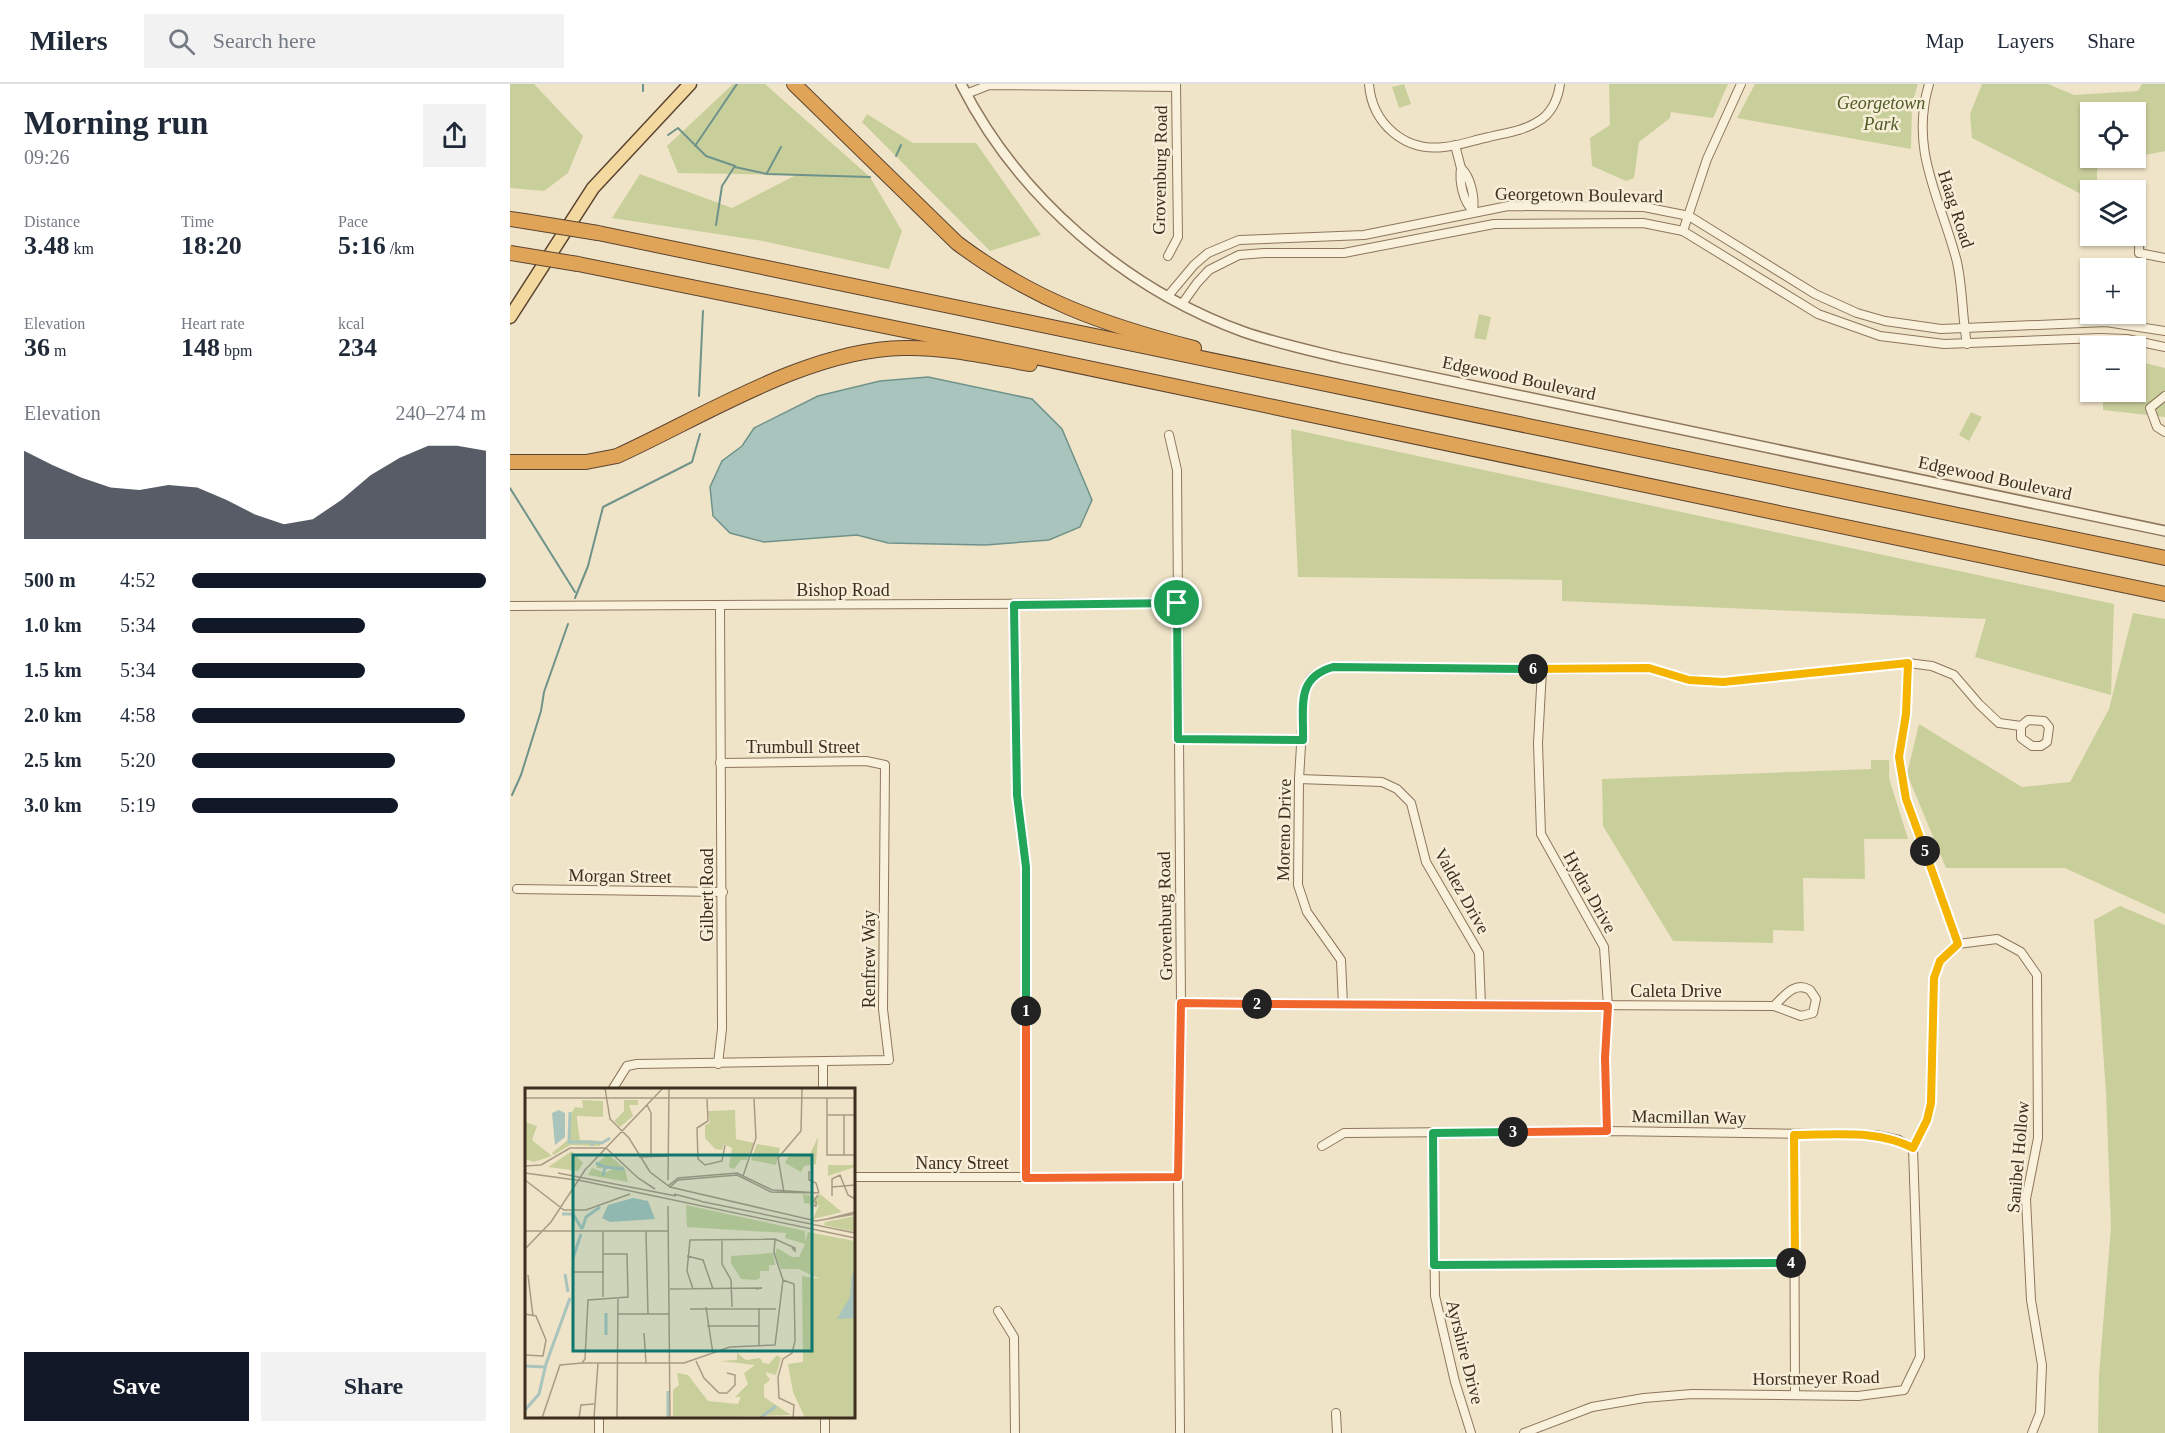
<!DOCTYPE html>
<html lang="en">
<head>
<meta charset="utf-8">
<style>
	:root { --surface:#fff; --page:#f2f2f3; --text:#1f2937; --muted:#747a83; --line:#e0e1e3; --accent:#111827 }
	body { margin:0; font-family:"Times New Roman",serif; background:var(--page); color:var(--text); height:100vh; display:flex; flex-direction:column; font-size:22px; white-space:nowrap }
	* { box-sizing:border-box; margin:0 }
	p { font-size:20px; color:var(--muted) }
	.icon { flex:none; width:33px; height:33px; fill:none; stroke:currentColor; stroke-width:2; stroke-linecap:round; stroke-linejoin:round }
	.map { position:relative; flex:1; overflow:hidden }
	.sheet { display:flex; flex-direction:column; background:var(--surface); width:510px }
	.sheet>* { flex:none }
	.controls { position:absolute; left:1570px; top:18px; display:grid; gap:12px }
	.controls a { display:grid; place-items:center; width:66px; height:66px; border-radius:0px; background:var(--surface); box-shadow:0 2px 4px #0004; font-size:30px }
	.pin { position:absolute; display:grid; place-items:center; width:51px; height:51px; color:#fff; margin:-26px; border:3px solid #fff; border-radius:50%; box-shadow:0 2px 6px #0007 }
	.km { position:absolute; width:30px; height:30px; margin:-15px; border-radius:50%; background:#222; color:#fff; font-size:16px; line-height:30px; text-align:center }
	.round { display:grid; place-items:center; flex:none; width:63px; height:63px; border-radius:0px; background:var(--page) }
	.overview { display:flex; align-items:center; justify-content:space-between; height:102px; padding:0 24px }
	h1 { font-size:33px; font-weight:600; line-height:45px }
	.stats { display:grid; grid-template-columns:repeat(3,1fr); gap:9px; height:102px; padding:6px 24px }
	.stats div { display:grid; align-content:center }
	.stats b { font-size:26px; font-weight:600 }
	.stats small { font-size:16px; font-weight:400 }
	.stats p { font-size:16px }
	.chart { height:168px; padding:12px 24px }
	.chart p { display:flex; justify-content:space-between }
	.chart svg { width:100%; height:108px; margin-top:6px; fill:var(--accent); opacity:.7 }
	.cta { display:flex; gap:12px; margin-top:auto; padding:12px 24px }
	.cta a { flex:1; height:69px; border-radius:0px; background:var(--accent); color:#fff; font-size:24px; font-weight:600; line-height:69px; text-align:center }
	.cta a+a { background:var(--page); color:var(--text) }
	ul { padding:0 24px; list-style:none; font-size:20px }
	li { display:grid; grid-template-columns:96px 72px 1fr; align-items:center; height:45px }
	li i { height:15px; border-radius:8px; background:var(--accent) }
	header { display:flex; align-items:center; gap:36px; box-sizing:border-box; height:84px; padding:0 30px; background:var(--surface); border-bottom:2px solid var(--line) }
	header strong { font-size:28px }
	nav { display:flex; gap:33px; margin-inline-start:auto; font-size:21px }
	.search { width:420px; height:54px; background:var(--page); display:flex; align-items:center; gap:15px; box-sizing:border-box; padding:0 21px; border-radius:0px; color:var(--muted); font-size:22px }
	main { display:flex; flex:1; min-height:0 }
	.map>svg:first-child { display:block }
	.green { fill:#c9cf9b }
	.water { fill:#a9c4bc; stroke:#6f938a; stroke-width:1.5 }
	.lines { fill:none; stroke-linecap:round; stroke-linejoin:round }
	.stream { stroke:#6f938a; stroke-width:2 }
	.minor-casing { stroke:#8d765c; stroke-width:10 }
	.tertiary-casing { stroke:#8d765c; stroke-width:12 }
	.primary-casing { stroke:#5b4430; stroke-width:15 }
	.motorway-casing { stroke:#5b4430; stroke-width:16 }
	.minor { stroke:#faf1dc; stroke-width:8 }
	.tertiary { stroke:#faf1dc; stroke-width:9 }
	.primary { stroke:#f3d9a0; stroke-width:12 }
	.motorway { stroke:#e0a458; stroke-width:14 }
	.motorway-bridge-casing { stroke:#5b4430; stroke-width:16; stroke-linecap:butt }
	.motorway-bridge { stroke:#e0a458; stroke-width:14 }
	.split-1-casing { stroke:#fff; stroke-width:12 }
	.split-2-casing { stroke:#fff; stroke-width:12 }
	.split-3-casing { stroke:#fff; stroke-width:12 }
	.split-4-casing { stroke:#fff; stroke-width:12 }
	.split-5-casing { stroke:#fff; stroke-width:12 }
	.split-6-casing { stroke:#fff; stroke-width:12 }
	.split-7-casing { stroke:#fff; stroke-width:12 }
	.split-1 { stroke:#22a559; stroke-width:8 }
	.split-2 { stroke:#f0652b; stroke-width:8 }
	.split-3 { stroke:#f0652b; stroke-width:8 }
	.split-4 { stroke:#22a559; stroke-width:8 }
	.split-5 { stroke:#f5b400; stroke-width:8 }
	.split-6 { stroke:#f5b400; stroke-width:8 }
	.split-7 { stroke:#22a559; stroke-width:8 }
	.labels { text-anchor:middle; stroke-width:5; stroke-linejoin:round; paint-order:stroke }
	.park-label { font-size:18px; font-style:italic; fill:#4d5a26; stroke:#f7eed8 }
	.street-label { font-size:18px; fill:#3d2e20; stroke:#f7eed8 }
	.inset-river { fill:none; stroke:#a9c4bc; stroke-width:3 }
	.inset-road { fill:none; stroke:#a89b85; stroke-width:1.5 }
	.view { fill:#0f766e; fill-opacity:0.15; stroke:#0f766e; stroke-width:3 }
	.inset-edge { fill:none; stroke:#3d2e20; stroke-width:3 }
</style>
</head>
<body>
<header>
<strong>Milers</strong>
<div class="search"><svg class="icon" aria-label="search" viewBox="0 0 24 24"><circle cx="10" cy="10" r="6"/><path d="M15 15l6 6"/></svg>Search here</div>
<nav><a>Map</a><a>Layers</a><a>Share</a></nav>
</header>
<main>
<section class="sheet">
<div class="overview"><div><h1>Morning run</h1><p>09:26</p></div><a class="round"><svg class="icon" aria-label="share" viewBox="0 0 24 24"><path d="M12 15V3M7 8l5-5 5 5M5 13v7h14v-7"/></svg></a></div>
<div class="stats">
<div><p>Distance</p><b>3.48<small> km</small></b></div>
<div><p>Time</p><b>18:20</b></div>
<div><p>Pace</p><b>5:16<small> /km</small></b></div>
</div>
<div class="stats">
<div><p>Elevation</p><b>36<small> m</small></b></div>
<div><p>Heart rate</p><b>148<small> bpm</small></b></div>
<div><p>kcal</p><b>234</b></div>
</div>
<div class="chart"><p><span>Elevation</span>240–274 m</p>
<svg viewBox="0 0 160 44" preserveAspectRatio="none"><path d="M0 44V8L10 14L20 19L30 23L40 24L50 22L60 23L70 28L80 34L90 38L100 36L110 28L120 18L130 11L140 6L150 6L160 8V44z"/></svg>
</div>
<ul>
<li><b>500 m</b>4:52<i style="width:100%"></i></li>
<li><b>1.0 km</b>5:34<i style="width:59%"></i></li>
<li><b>1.5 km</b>5:34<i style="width:59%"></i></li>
<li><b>2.0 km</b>4:58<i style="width:93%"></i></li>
<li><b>2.5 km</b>5:20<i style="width:69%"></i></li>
<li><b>3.0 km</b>5:19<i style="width:70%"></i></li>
</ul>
<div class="cta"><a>Save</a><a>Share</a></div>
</section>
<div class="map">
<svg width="1655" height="1349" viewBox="0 0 1655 1349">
	<rect width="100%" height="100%" fill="#f0e4c8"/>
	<g class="green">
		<path d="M0,0H24L73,52L58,89L34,107L0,104Z"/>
		<path d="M223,0H255L360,93L392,147L379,185L253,157L102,134L130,90L222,124L286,91L168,89L157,62Z"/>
		<path d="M894,0L901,20L889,24L882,3Z"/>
		<path d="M1099,0H1218L1203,34L1161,28L1160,34L1129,58L1124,94L1116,97L1082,82L1080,54L1100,41Z"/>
		<path d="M1245,0H1408L1402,20L1401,65L1227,34Z"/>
		<path d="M1472,0H1538L1564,11L1628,7L1632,0H1655V67L1626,73V28H1581V74H1625H1592L1587,87V106H1581V111L1577,113L1462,54L1460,30Z"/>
		<path d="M357,30L403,59H466L531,151L480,167L352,38Z"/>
		<path d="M969,230L981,233L976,256L964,254Z"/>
		<path d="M1626,277L1655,284V333L1593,326V308H1626Z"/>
		<path d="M1461,328L1472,333L1459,357L1449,351Z"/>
		<path d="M781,345L1604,520L1601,611L1465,573L1476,535L1052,517V496L788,493Z"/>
		<path d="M1623,529L1655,535V830L1555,784H1436L1397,690L1409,640L1512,703L1560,698L1599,625Z"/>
		<path d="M1361,676H1379V694L1398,755H1354L1355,795L1293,794L1294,847L1263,846V859L1163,857L1093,742L1092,695L1361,685Z"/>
		<path d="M1610,822L1655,841V1349H1588L1589,1291L1601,1143L1596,1009L1584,836Z"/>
	</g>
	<path class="water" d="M418,293L522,315L552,345L582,416L570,443L539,456L475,461L378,459L347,451L254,458L220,449L203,432L200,403L212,377L232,362L244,344L308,312L370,297Z"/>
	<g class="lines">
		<g class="stream">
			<path d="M133,7V0"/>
			<path d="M158,51L168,44L196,72L225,82L212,102L206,141"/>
			<path d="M185,62L227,0"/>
			<path d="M386,72L391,61"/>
			<path d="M225,83L257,90L360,93"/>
			<path d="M257,89L271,63"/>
			<path d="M189,312L193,227"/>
			<path d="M0,404L65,508"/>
			<path d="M65,514L78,482L93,423L182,378L190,350"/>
			<path d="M2,711L11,691L31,627L34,608L58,540"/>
		</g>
		<defs>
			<g id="minor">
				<path d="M859,0C862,39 894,68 934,63C949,62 964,56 979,53C995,49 1013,47 1027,38C1041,31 1048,15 1050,0"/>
				<path d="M1419,0C1399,67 1431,115 1447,178C1453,205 1452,233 1457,260"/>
				<path d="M456,10L479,1L666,3"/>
				<path d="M945,61L951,84"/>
				<path d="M951,84C961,93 965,114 963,127C953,117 949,98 951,84Z"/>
				<path d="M1630,111L1629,169L1655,174"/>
				<path d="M1173,147L1197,75L1231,0"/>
				<path d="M658,172L668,153L666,0"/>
				<path d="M658,212L684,181L698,169L729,156L854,151L998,122L1134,123L1179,132L1305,210L1347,229L1375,237L1431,245L1596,238L1655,247"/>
				<path d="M672,220L687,199L699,186L729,171L754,169H834L984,140L1133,139L1173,147L1308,230L1370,252L1434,260L1590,254L1617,255L1655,263"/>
				<path d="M1655,312L1640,324L1647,343L1655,348"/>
				<path d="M659,351L667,386L671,919L668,1093L670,1349"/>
				<path d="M504,521L507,711L516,783V1094"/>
				<path d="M0,522L667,519"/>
				<path d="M1398,579L1396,630L1389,673L1396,715L1448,860"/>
				<path d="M1032,586L1028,659L1031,750L1094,863L1098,922L1095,974L1097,1047"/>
				<path d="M668,655L793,656"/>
				<path d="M789,695L872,698L887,705L901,719L916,778L969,869L971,922"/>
				<path d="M7,805L213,808"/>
				<path d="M1448,860L1487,855L1511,868L1527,891L1528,1054L1516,1115L1521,1216L1532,1281L1530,1329L1522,1349"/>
				<path d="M671,919L1264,922L1291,932L1303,929L1306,915L1300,906C1285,897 1275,911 1264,922"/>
				<path d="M833,921L831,876L797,828L788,801L789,695L794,611C797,593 806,588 823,583L1032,586L1139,584L1179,595L1213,598L1398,579L1422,582L1444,591L1469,620L1489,639L1511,642L1518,636L1534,637L1539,643L1537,658L1531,662H1522L1511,654V642"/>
				<path d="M313,979V1006"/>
				<path d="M208,980L212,945L210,521"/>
				<path d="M102,1006L117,982L127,980L379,976L373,925L375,681L356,677L210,679"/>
				<path d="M923,1049L925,1212L945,1298L961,1349"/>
				<path d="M1284,1051L1285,1310"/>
				<path d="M812,1062L834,1049L1097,1047L1366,1051L1389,1056L1403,1064"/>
				<path d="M344,1093H668"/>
				<path d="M924,1181L1285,1179"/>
				<path d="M488,1227L504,1253L505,1349"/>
				<path d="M826,1329L827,1349"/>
				<path d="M315,1332V1349"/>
				<path d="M89,1349V1332"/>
				<path d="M1014,1349L1082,1323L1134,1314L1182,1310L1348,1312L1394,1306L1410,1273L1403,1064L1417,1036L1421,1019L1424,894L1430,877L1448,860"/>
			</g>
			<path id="tertiary" d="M451,0C508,113 615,205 734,248C766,259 798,266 831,274L1655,447"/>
			<path id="primary" d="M0,233L83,104L180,0"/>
			<g id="motorway">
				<path d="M284,0L447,159C523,216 594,241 684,264"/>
				<path d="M0,135L14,137"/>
				<path d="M88,149L1655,474"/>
				<path d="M68,180L468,261L1655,510"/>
				<path d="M0,378H76L107,372C193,333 298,265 394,264C436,263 478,273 520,280"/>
			</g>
		</defs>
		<use href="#minor" class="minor-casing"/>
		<use href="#tertiary" class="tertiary-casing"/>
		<use href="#primary" class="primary-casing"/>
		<use href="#motorway" class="motorway-casing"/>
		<use href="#minor" class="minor"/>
		<use href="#tertiary" class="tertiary"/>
		<use href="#primary" class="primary"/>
		<use href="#motorway" class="motorway"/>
		<defs>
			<g id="motorway-bridge">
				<path d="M14,137L88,149"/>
				<path d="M0,169L68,180"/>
			</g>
		</defs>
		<use href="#motorway-bridge" class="motorway-bridge-casing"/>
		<use href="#motorway-bridge" class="motorway-bridge"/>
	</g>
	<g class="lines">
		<defs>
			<path id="split-1" d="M516,927V783L507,711L504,521L667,519"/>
			<path id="split-2" d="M516,927V1094L668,1093L671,919L747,920"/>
			<path id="split-3" d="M747,920L1098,922L1095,974L1097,1047L1003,1048"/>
			<path id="split-4" d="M1003,1048L923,1049L924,1181L1281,1179"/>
			<path id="split-5" d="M1281,1179H1285L1284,1051C1324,1051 1367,1045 1403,1064L1417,1036L1421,1019L1424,894L1430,877L1448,860L1415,767"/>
			<path id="split-6" d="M1023,585L1139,584L1179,596L1213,598L1398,579L1396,630L1389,673L1396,715L1415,767"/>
			<path id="split-7" d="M667,519L668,655L793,656C794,623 785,594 823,583L1023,585"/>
		</defs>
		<use href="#split-1" class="split-1-casing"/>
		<use href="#split-2" class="split-2-casing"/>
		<use href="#split-3" class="split-3-casing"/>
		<use href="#split-4" class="split-4-casing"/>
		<use href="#split-5" class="split-5-casing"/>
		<use href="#split-6" class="split-6-casing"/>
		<use href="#split-7" class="split-7-casing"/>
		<use href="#split-1" class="split-1"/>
		<use href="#split-2" class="split-2"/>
		<use href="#split-3" class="split-3"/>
		<use href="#split-4" class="split-4"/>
		<use href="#split-5" class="split-5"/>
		<use href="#split-6" class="split-6"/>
		<use href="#split-7" class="split-7"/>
	</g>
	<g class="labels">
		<g class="park-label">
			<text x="1371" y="25">Georgetown<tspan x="1371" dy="21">Park</tspan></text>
		</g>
		<g class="street-label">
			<text transform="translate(650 86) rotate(-89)" y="6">Grovenburg Road</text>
			<text transform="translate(1069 111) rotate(1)" y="6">Georgetown Boulevard</text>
			<text transform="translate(1446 125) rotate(72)" y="6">Haag Road</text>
			<text transform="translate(1009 294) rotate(12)" y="6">Edgewood Boulevard</text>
			<text transform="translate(1485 394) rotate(12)" y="6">Edgewood Boulevard</text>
			<text x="333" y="512">Bishop Road</text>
			<text x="293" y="669">Trumbull Street</text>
			<text transform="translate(774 746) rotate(-89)" y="6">Moreno Drive</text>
			<text transform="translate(110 792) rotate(1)" y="6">Morgan Street</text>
			<text transform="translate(952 807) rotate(61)" y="6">Valdez Drive</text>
			<text transform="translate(1080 808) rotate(61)" y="6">Hydra Drive</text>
			<text transform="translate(197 811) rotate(-90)" y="6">Gilbert Road</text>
			<text transform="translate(655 832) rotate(-91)" y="6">Grovenburg Road</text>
			<text transform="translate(359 875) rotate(-90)" y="6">Renfrew Way</text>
			<text x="1166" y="913">Caleta Drive</text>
			<text transform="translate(1179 1033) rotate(1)" y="6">Macmillan Way</text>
			<text transform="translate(1508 1073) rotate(-85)" y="6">Sanibel Hollow</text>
			<text x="452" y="1085">Nancy Street</text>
			<text transform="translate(955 1268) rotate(76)" y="6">Ayrshire Drive</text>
			<text transform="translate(1306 1294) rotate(-1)" y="6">Horstmeyer Road</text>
		</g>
	</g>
	<g transform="translate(15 1004)">
		<rect width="330" height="330" fill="#f0e4c8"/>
		<path d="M57,12L78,13V29L52,28V32L55,52L76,53L75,58L45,57L29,67L27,65L44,51V30L50,19L58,20ZM99,12H113V17H104L108,28L95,39L89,33L99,23ZM210,22L211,51L229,55L222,72H216L209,81L204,79L207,60L199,56L197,62L190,61L180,50V37L185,35L183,23ZM0,34L12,38L7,52L27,68L9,74L0,71ZM293,49L291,76L279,78L276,84L260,75L265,65L284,68ZM232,56L255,60L251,77L226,72ZM47,63L58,75L53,83L23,79ZM83,66L100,81L103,94L63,87L67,80L80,85L88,81L72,80L71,76ZM303,77H330V79L303,88ZM278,106L292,109L295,106L317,124L288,131L294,117L279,115ZM161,117L280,143V153L283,144L330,153V330H280L268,304L263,276L278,274L277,188L295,191L273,181H256L250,167L252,160L267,169H274L280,156L260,150L261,145L162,139ZM330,128V144L299,137L300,134ZM248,165L250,177H244V183H235V190L231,192L216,191L206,175V168ZM212,265L221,272L235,270L238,275L244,276L252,267L256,270L251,287L240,284L245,292L239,297V309L266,327L148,330V302L154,297L152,285L163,287L183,313L213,316L216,309H210L223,296L219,285L230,277L195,273L212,272Z" fill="#c9cf9b"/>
		<path d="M34,22L40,25V49L30,57L27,25ZM108,110L123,113L130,131L85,134L77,130L83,117ZM330,184V230L312,231L325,209L327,186Z" fill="#a9c4bc"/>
		<path class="inset-river" d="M45,24L44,54H67V58M67,54L77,55L85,50M71,75L80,79L78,88M80,79L99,81M37,126H48L57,141M57,141L61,129L75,119M48,170L56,146M40,186L43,204M81,225V247M0,278L20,279M0,322L14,306L21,276L45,210M143,330V303M235,330L251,318"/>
		<path class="inset-road" d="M80,0L85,31L104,50L125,84L145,99L291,133L330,126M0,10H330M302,10V67H330M182,11L183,33L172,40L173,71L180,77L197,73L200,57M122,17L126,25V67M302,27H330M319,67V27M114,69L144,68M0,78L16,77L45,60H81L113,90L130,101M284,83V92L291,95L294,105M0,85L58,93L330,150M33,85L151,108M218,88L231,50L229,11M0,92L39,122H61L105,106M143,92L144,0M143,98L153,90L212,85L247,102L294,105L246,104L212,87L153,92L145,99M307,99L330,97M259,104L253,70L276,43L277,0M149,106L176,113M307,108V91L315,87L323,107L330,111M174,113L330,145M291,113V118L286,117L293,107M143,118L145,330M302,131L330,124M0,143H144M121,143L123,226M250,151L249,165L258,192M197,152V176L206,192L207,219M0,161L26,134L60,82L138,0M162,168L178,172L188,201M49,184H79M3,187L8,228M258,192L269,196L270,253L267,265L258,271L253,289L254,310L269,317L268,330M145,201L237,200L231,201M168,201L162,183L165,152L250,151L270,160V163L267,160M78,209V143M181,219L188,266M234,220V257M165,221H251M0,226L11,228L21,252L18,268L0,267M93,226H145M182,238H234M119,245L121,275M171,273L179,290L194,305H202L210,297V287L202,285M57,275H159L205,259L250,257L258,192M17,330L35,277L57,275L60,271L63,212L103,209L102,166H78M54,330L56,317L69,316M69,330L73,275M92,330L93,209"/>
		<path class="view" d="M48,67H287V263H48Z"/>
		<rect width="330" height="330" class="inset-edge"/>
	</g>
</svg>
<div class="controls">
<a><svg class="icon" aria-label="locate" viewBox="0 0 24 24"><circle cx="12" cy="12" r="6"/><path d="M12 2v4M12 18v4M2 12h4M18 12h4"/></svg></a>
<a><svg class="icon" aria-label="layers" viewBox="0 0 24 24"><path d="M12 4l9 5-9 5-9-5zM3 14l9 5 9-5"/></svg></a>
<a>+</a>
<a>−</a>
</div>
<div class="pin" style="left:667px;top:519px;background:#1e9e55"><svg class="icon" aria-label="arrive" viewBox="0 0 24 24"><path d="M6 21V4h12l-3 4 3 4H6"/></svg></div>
<b class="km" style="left:516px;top:927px">1</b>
<b class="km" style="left:747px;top:920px">2</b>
<b class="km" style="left:1003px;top:1048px">3</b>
<b class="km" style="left:1281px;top:1179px">4</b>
<b class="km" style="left:1415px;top:767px">5</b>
<b class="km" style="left:1023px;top:585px">6</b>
</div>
</main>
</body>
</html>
